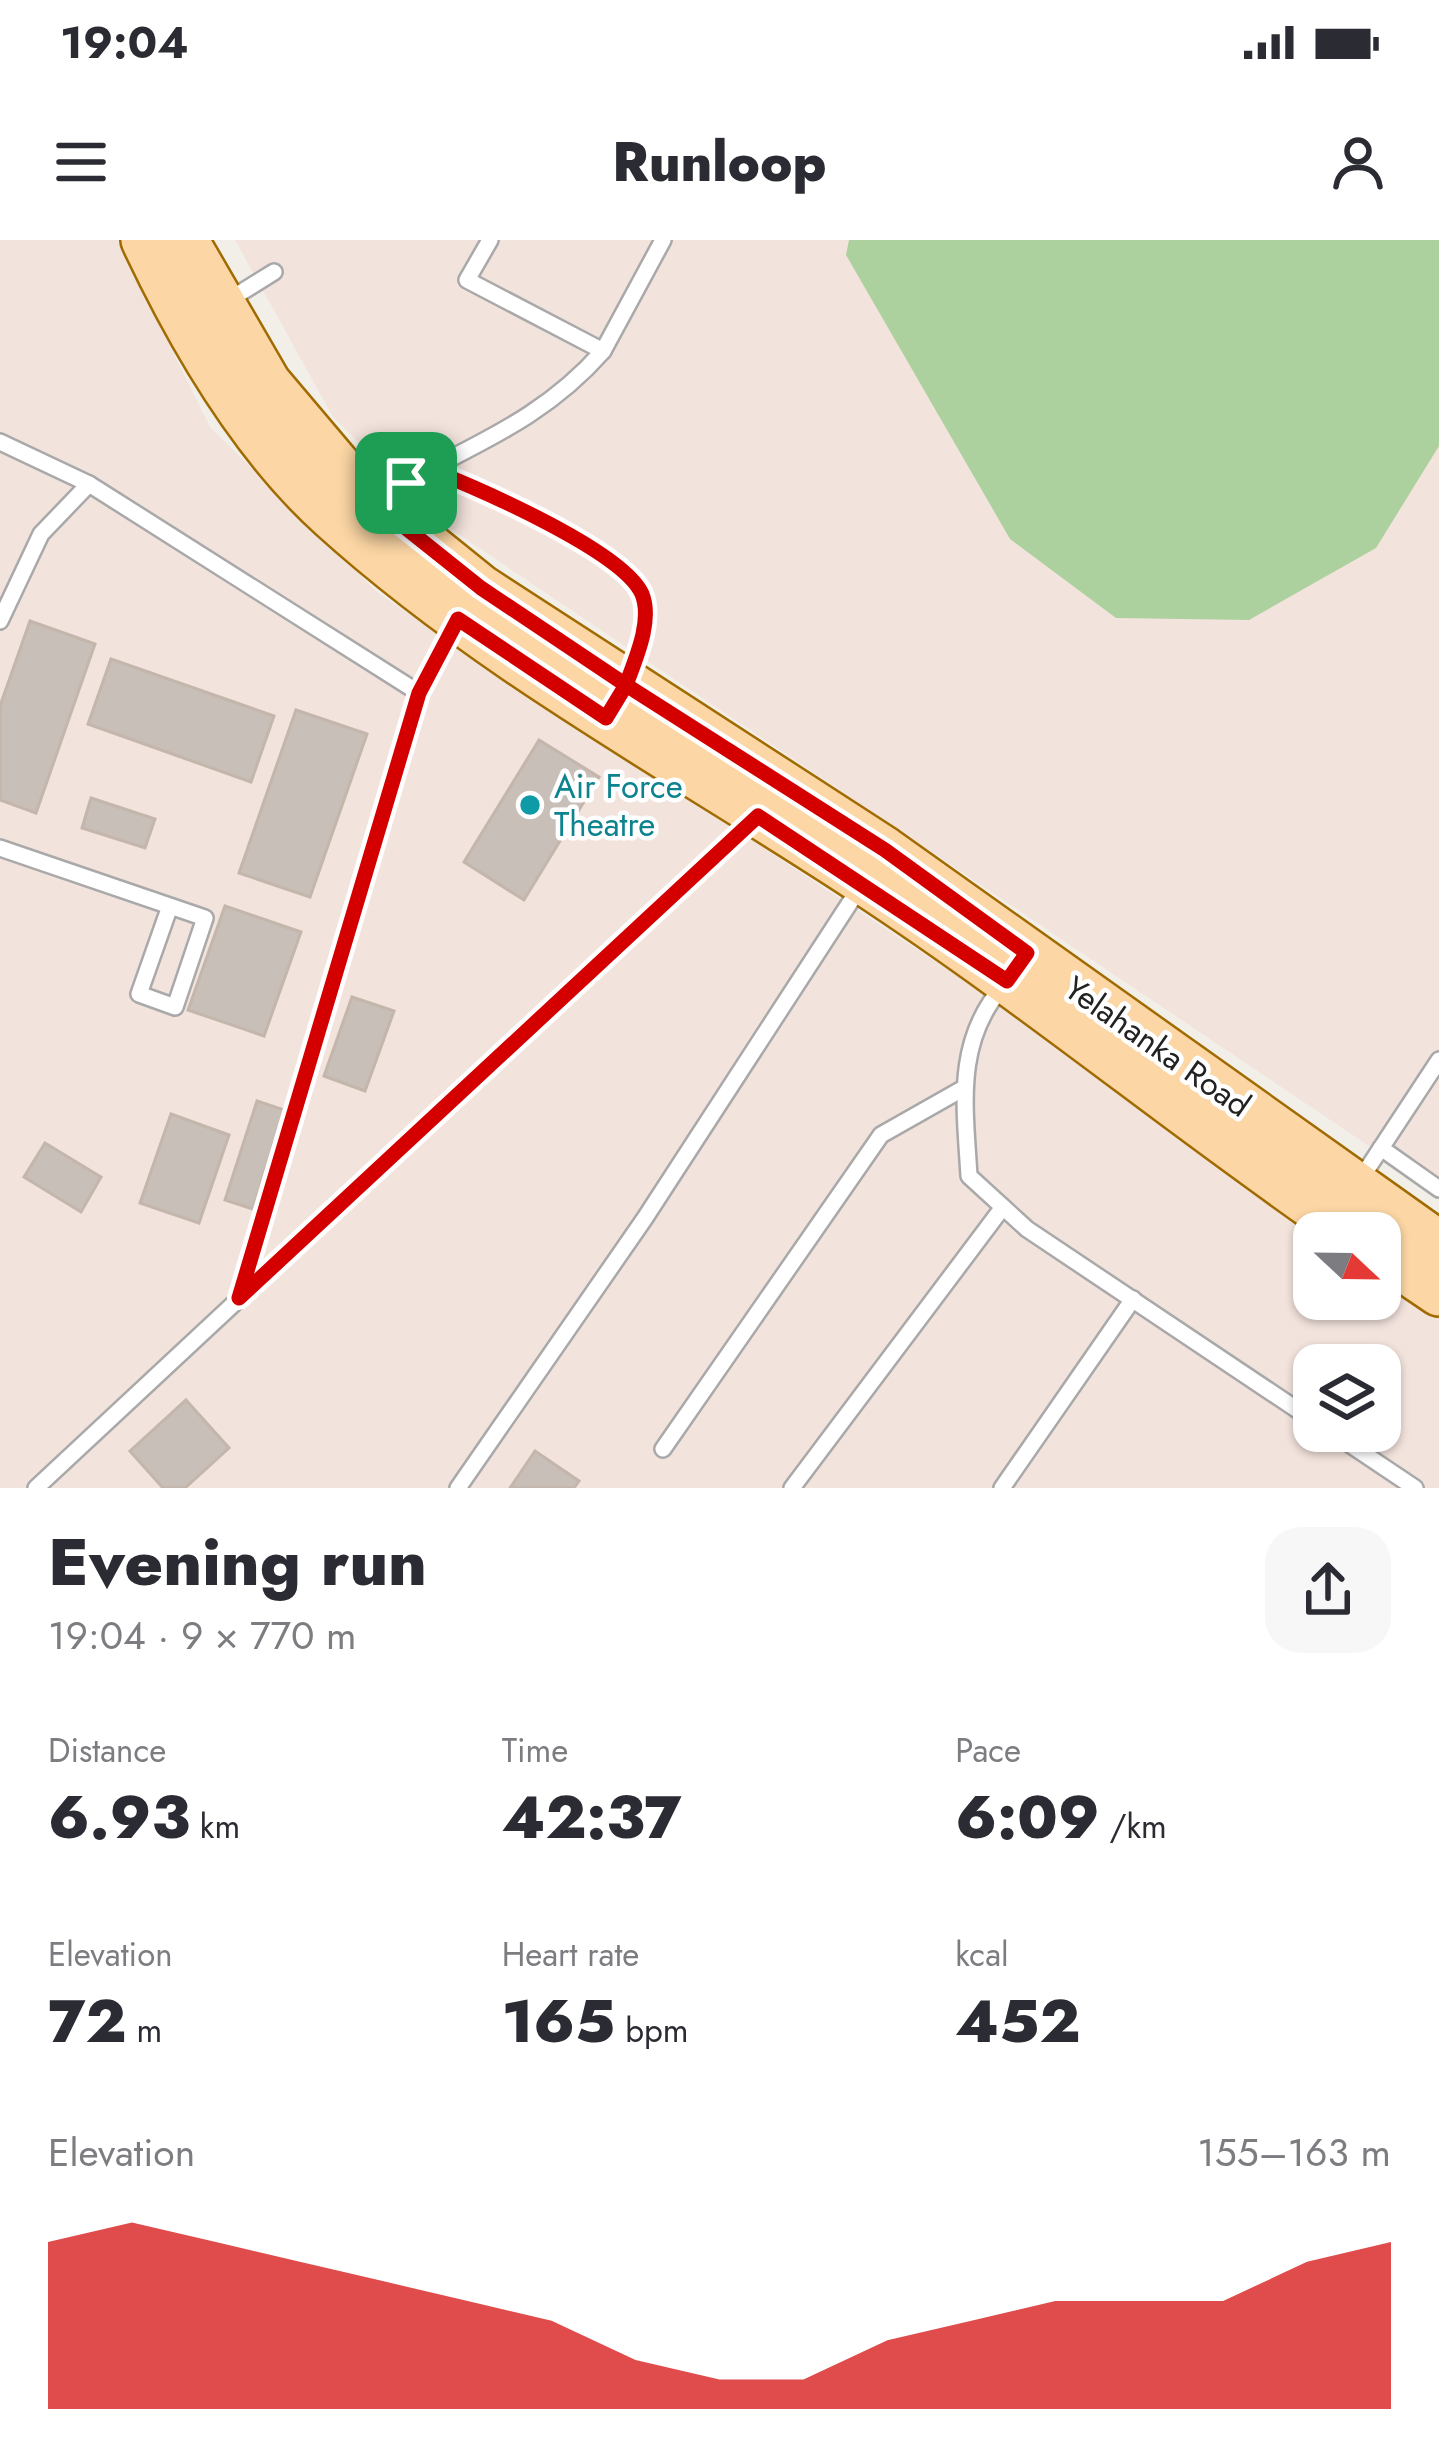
<!DOCTYPE html>
<html lang="en">
<head>
<meta charset="utf-8">
<style>
	:root { --surface:#fff; --page:#f7f7f7; --text:#2b2b33; --muted:#7c7c81; --accent:#d40000 }
	body { margin:0; font-family:Jost,sans-serif; background:var(--page); color:var(--text); height:100vh; display:flex; flex-direction:column; font-size:45px; white-space:nowrap }
	* { box-sizing:border-box; margin:0 }
	p { font-size:39px; color:var(--muted) }
	.icon { flex:none; width:66px; height:66px; fill:none; stroke:currentColor; stroke-width:2; stroke-linecap:round; stroke-linejoin:round }
	.map { position:relative; height:1248px; overflow:hidden }
	.details { display:flex; flex-direction:column; background:var(--surface); flex:1 }
	.details>* { flex:none }
	.needle { width:78px; rotate:112deg }
	.buttons { position:absolute; left:1293px; top:972px; display:grid; gap:24px }
	.buttons a { display:grid; place-items:center; width:108px; height:108px; border-radius:24px; background:var(--surface); box-shadow:0 3px 9px #0004; font-size:60px }
	.pin { position:absolute; display:grid; place-items:center; width:102px; height:102px; color:#fff; margin:-51px; border-radius:24px; box-shadow:0 6px 18px #0006 }
	.round { display:grid; place-items:center; flex:none; width:126px; height:126px; border-radius:36px; background:var(--page) }
	.head { display:flex; align-items:center; justify-content:space-between; height:204px; padding:0 48px }
	h1 { font-size:66px; font-weight:800; line-height:90px }
	.stats { display:grid; grid-template-columns:repeat(3,1fr); gap:18px; height:204px; padding:12px 48px }
	.stats div { display:grid; align-content:center }
	.stats b { font-size:60px; font-weight:800 }
	.stats small { font-size:33px; font-weight:400 }
	.stats p { font-size:33px }
	.chart { height:336px; padding:24px 48px }
	.chart p { display:flex; justify-content:space-between }
	.chart svg { width:100%; height:216px; margin-top:12px; fill:var(--accent); opacity:.7 }
	.status { display:flex; justify-content:space-between; align-items:center; height:84px; padding:0 60px; background:var(--surface); direction:ltr }
	.status svg { height:33px; fill:currentColor }
	header { display:flex; justify-content:space-between; align-items:center; height:156px; padding:0 48px; background:var(--surface); font-size:54px; font-weight:800 }
	.map>svg:first-child { display:block }
	.military { fill:#f3e3dd; fill-rule:evenodd }
	.forest { fill:#add19e }
	.building { fill:#c7bfb8; stroke:#c4b6ab; stroke-width:3 }
	.lines { fill:none; stroke-linecap:round; stroke-linejoin:round }
	.lane-casing { stroke:#a9a9a9; stroke-width:20 }
	.primary-casing { stroke:#a06b00; stroke-width:50 }
	.lane { stroke:#fff; stroke-width:15 }
	.primary { stroke:#fcd6a4; stroke-width:45 }
	.route-casing { stroke:#fff; stroke-width:24 }
	.route { stroke:#d40000; stroke-width:15 }
	.culture-dot { fill:#0f9aa8; stroke:#fff; stroke-width:4.5 }
	.labels { text-anchor:middle; stroke-width:9; stroke-linejoin:round; paint-order:stroke }
	.culture-label { font-size:33px; fill:#0d838f; stroke:#fff; text-anchor:start }
	.street-label { font-size:33px; fill:#222; stroke:#fff }
</style>
</head>
<body>
<div class="status"><b>19:04</b><svg viewBox="0 0 49 12"><path d="M0 12V9h3v3zM5 12V6h3v6zM10 12V3h3v9zM15 12V0h3v12zM26 1h20v11H26zM47 4h2v5h-2z"/></svg></div>
<header><svg class="icon" aria-label="menu" viewBox="0 0 24 24"><path d="M4 6h16M4 12h16M4 18h16"/></svg>Runloop<svg class="icon" aria-label="person" viewBox="0 0 24 24"><circle cx="12" cy="8" r="4"/><path d="M4 21q1-7 8-7t8 7"/></svg></header>
<div class="map">
<svg width="1439" height="1248" viewBox="0 0 1439 1248">
	<rect width="100%" height="100%" fill="#f2efe9"/>
	<g class="military">
		<path d="M0,0H118L210,187L379,354L962,739L1327,993H1314V1059H1380V1030L1439,1071V1248H0ZM1314,1125H1380V1191H1314Z"/>
		<path d="M235,0H1439V953L433,277L333,177Z"/>
	</g>
	<path class="forest" d="M849,0H1439V206L1376,308L1249,380L1116,378L1010,299L846,15Z"/>
	<g class="building">
		<path d="M30,381L95,404L36,573L0,560V466Z"/>
		<path d="M111,419L274,476L251,542L88,484Z"/>
		<path d="M296,470L367,494L310,657L239,633Z"/>
		<path d="M539,500L599,537L524,660L464,622Z"/>
		<path d="M91,558L155,579L145,608L82,588Z"/>
		<path d="M225,666L301,692L264,796L188,770Z"/>
		<path d="M352,757L394,771L365,851L324,836Z"/>
		<path d="M257,861L284,870L253,969L225,960Z"/>
		<path d="M171,874L229,895L199,983L140,963Z"/>
		<path d="M45,903L101,937L81,972L24,937Z"/>
		<path d="M186,1160L229,1208L185,1248H163L130,1211Z"/>
		<path d="M535,1211L579,1241L574,1248H510Z"/>
	</g>
	<g class="lines">
		<defs>
			<g id="lane">
				<path d="M490,0L467,40L603,111L663,0"/>
				<path d="M224,63L274,32"/>
				<path d="M0,202L89,244L419,453"/>
				<path d="M434,231C480,250 630,310 643,359C649,386 636,415 627,440"/>
				<path d="M377,258C461,208 536,187 603,111"/>
				<path d="M0,381L41,294L89,244"/>
				<path d="M0,608L205,678L175,767L139,754L170,666"/>
				<path d="M1004,745C954,801 965,867 969,936L1027,989L1314,1181"/>
				<path d="M1381,908L1439,949"/>
				<path d="M1358,943L1439,820"/>
				<path d="M240,1055L419,453L456,382"/>
				<path d="M1330,1191L1415,1248"/>
				<path d="M663,1209L881,895L964,848"/>
				<path d="M36,1248L754,579"/>
				<path d="M458,1248L645,978L862,644"/>
				<path d="M792,1248L1003,967"/>
				<path d="M1002,1248L1133,1059"/>
			</g>
			<g id="primary">
				<path d="M144,0C190,98 251,204 332,277C492,422 685,524 864,642C1032,752 1186,880 1351,993"/>
				<path d="M185,0L268,143L356,247L481,348L885,610L1439,1004"/>
				<path d="M1380,1013L1439,1053"/>
			</g>
		</defs>
		<use href="#lane" class="lane-casing"/>
		<use href="#primary" class="primary-casing"/>
		<use href="#lane" class="lane"/>
		<use href="#primary" class="primary"/>
	</g>
	<g class="lines">
		<defs>
			<path id="route" d="M406,243L372,261L481,348L626,445L606,478L458,379L419,453L239,1058L758,576L1007,741L1027,713L885,610L626,445C635,420 653,381 642,354C623,311 479,249 434,231L406,243"/>
		</defs>
		<use href="#route" class="route-casing"/>
		<use href="#route" class="route"/>
	</g>
	<circle class="culture-dot" cx="530" cy="565" r="12"/>
	<g class="labels">
		<g class="culture-label">
			<text x="554" y="558">Air Force<tspan x="554" dy="38">Theatre</tspan></text>
		</g>
		<g class="street-label">
			<text transform="translate(1158 806) rotate(35)" y="12">Yelahanka Road</text>
		</g>
	</g>
</svg>
<div class="buttons">
<a><svg class="needle" viewBox="-14 -14 28 28"><path d="M0-13l5 13h-10z" fill="#e53935"/><path d="M0 13l5-13h-10z" fill="#7c7c81"/></svg></a>
<a><svg class="icon" aria-label="layers" viewBox="0 0 24 24"><path d="M12 4l9 5-9 5-9-5zM3 14l9 5 9-5"/></svg></a>
</div>
<div class="pin" style="left:406px;top:243px;background:#1e9e55"><svg class="icon" aria-label="arrive" viewBox="0 0 24 24"><path d="M6 21V4h12l-3 4 3 4H6"/></svg></div>
</div>
<section class="details">
<div class="head"><div><h1>Evening run</h1><p>19:04 · 9 × 770 m</p></div><a class="round"><svg class="icon" aria-label="share" viewBox="0 0 24 24"><path d="M12 15V3M7 8l5-5 5 5M5 13v7h14v-7"/></svg></a></div>
<div class="stats">
<div><p>Distance</p><b>6.93<small> km</small></b></div>
<div><p>Time</p><b>42:37</b></div>
<div><p>Pace</p><b>6:09<small> /km</small></b></div>
</div>
<div class="stats">
<div><p>Elevation</p><b>72<small> m</small></b></div>
<div><p>Heart rate</p><b>165<small> bpm</small></b></div>
<div><p>kcal</p><b>452</b></div>
</div>
<div class="chart"><p><span>Elevation</span>155–163 m</p>
<svg viewBox="0 0 160 44" preserveAspectRatio="none"><path d="M0 44V10L10 6L20 10L30 14L40 18L50 22L60 26L70 34L80 38L90 38L100 30L110 26L120 22L130 22L140 22L150 14L160 10V44z"/></svg>
</div>
</section>
</body>
</html>
